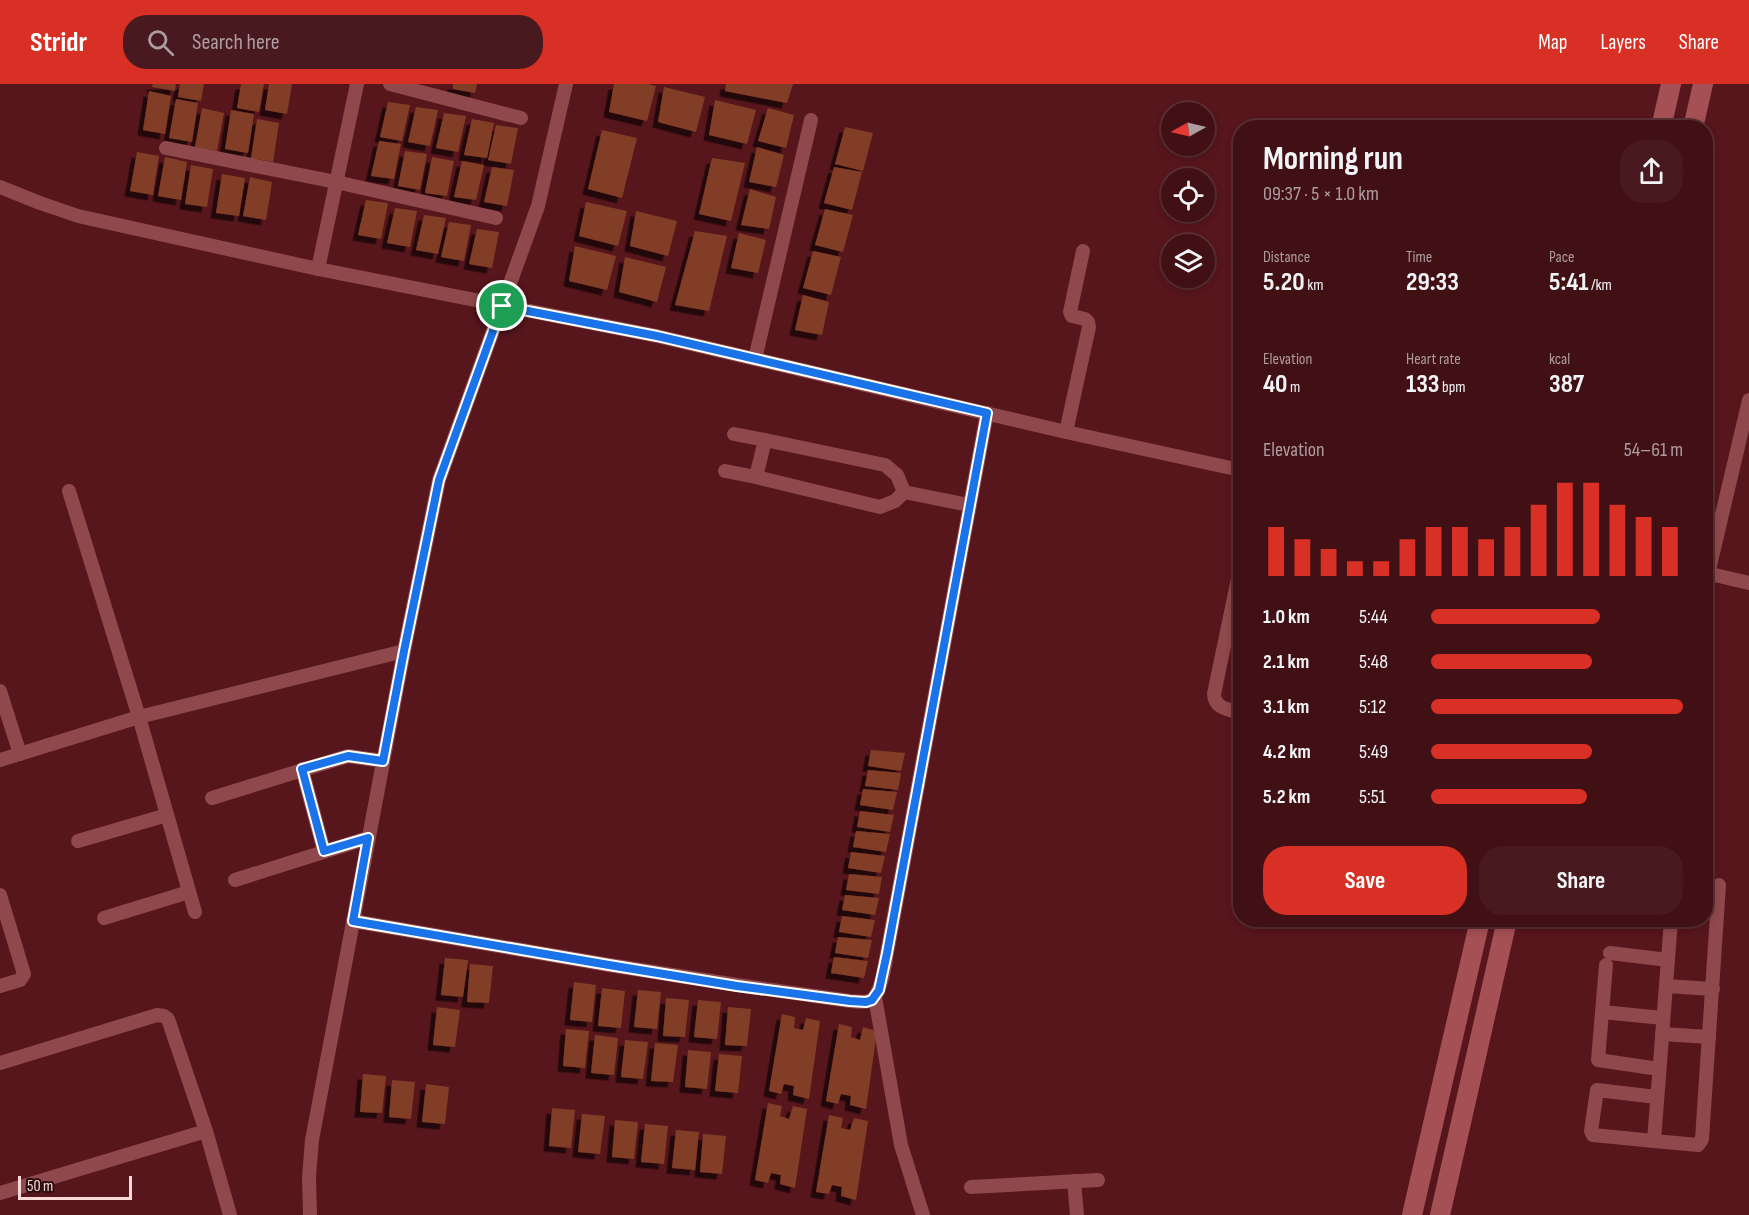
<!DOCTYPE html>
<html lang="en">
<head>
<meta charset="utf-8">
<style>
	:root { --surface:#411015; --page:#48191e; --text:#f1f3f6; --muted:#ae9da0; --line:#5a3034; --accent:#d93025 }
	body { margin:0; font-family:"Sofia Sans Condensed",sans-serif; background:var(--page); color:var(--text); height:100vh; display:flex; flex-direction:column; font-size:22px; white-space:nowrap }
	* { box-sizing:border-box; margin:0 }
	p { font-size:20px; color:var(--muted) }
	.icon { flex:none; width:33px; height:33px; fill:none; stroke:currentColor; stroke-width:2; stroke-linecap:round; stroke-linejoin:round }
	.map { position:relative; flex:1; overflow:hidden }
	.drawer { position:absolute; left:1233px; top:36px; width:480px; height:807px; display:flex; flex-direction:column; background:var(--surface); border-radius:24px; box-shadow:0 3px 9px #0003,0 0 0 2px var(--line) }
	.drawer>* { flex:none }
	.needle { width:39px; rotate:262deg }
	.buttons { position:absolute; left:1161px; top:18px; display:grid; gap:12px }
	.buttons a { display:grid; place-items:center; width:54px; height:54px; border-radius:50%; background:var(--surface); box-shadow:0 3px 9px #0003,0 0 0 2px var(--line); font-size:30px }
	.scale { position:absolute; left:18px; bottom:15px; width:114px; box-sizing:border-box; padding-left:6px; border:3px solid #fcd9d9; border-top:0; font-size:16px; line-height:21px; white-space:nowrap; color:#fcd9d9; -webkit-text-stroke:4px #2b0e0f; paint-order:stroke }
	.pin { position:absolute; display:grid; place-items:center; width:51px; height:51px; color:#fff; margin:-26px; border:3px solid #fff; border-radius:50%; box-shadow:0 2px 6px #0007 }
	.round { display:grid; place-items:center; flex:none; width:63px; height:63px; border-radius:24px; background:var(--page) }
	.head { display:flex; align-items:center; justify-content:space-between; height:102px; padding:0 30px }
	h1 { font-size:33px; font-weight:700; line-height:45px }
	.figures { display:grid; grid-template-columns:repeat(3,1fr); gap:9px; height:102px; padding:6px 30px }
	.figures div { display:grid; align-content:center }
	.figures b { font-size:26px; font-weight:700 }
	.figures small { font-size:16px; font-weight:400 }
	.figures p { font-size:16px }
	.chart { height:168px; padding:12px 30px }
	.chart p { display:flex; justify-content:space-between }
	.chart svg { width:100%; height:108px; margin-top:6px; stroke:var(--accent); stroke-width:6 }
	.button { display:flex; gap:12px; margin-top:auto; padding:12px 30px }
	.button a { flex:1; height:69px; border-radius:24px; background:var(--accent); color:#fff; font-size:24px; font-weight:700; line-height:69px; text-align:center }
	.button a+a { background:var(--page); color:var(--text) }
	ul { padding:0 30px; list-style:none; font-size:20px }
	li { display:grid; grid-template-columns:96px 72px 1fr; align-items:center; height:45px }
	li i { height:15px; border-radius:8px; background:var(--accent) }
	header { display:flex; align-items:center; gap:36px; box-sizing:border-box; height:84px; padding:0 30px; background:var(--accent); color:#fff }
	header strong { font-size:28px }
	nav { display:flex; gap:33px; margin-inline-start:auto; font-size:21px }
	.search { width:420px; height:54px; background:var(--page); display:flex; align-items:center; gap:15px; box-sizing:border-box; padding:0 21px; border-radius:24px; color:var(--muted); font-size:22px }
	.map>svg:first-child { display:block }
	.building { fill:#823e27; filter:url(#shadow) }
	.lines { fill:none; stroke-linecap:round; stroke-linejoin:round }
	.street { stroke:#8f484b; stroke-width:14 }
	.secondary { stroke:#a45054; stroke-width:20 }
	.route-casing { stroke:#fff; stroke-width:12 }
	.route { stroke:#1a73e8; stroke-width:8 }
</style>
</head>
<body>
<header>
<strong>Stridr</strong>
<div class="search"><svg class="icon" aria-label="search" viewBox="0 0 24 24"><circle cx="10" cy="10" r="6"/><path d="M15 15l6 6"/></svg>Search here</div>
<nav><a>Map</a><a>Layers</a><a>Share</a></nav>
</header>
<div class="map">
<svg width="1749" height="1131" viewBox="0 0 1749 1131">
	<defs>
		<filter id="shadow"><feDropShadow dx="-5.5" dy="5.5" stdDeviation="0" flood-color="#0009"/></filter>
	</defs>
	<rect width="100%" height="100%" fill="#57151c"/>
	<g class="building">
		<path d="M153,0H176L175,7L152,3Z"/>
		<path d="M180,0H204L201,17L178,13Z"/>
		<path d="M241,0H264L259,28L237,24Z"/>
		<path d="M269,0H292L287,30L265,26Z"/>
		<path d="M453,0H477L475,9L453,5Z"/>
		<path d="M614,0H648L656,2L647,37L609,28Z"/>
		<path d="M726,0H793L787,19L725,7Z"/>
		<path d="M664,3L705,13L696,48L658,38Z"/>
		<path d="M149,7L171,12L165,50L143,46Z"/>
		<path d="M176,15L198,19L192,58L169,54Z"/>
		<path d="M715,16L756,26L747,60L709,51Z"/>
		<path d="M388,18L410,21L402,57L380,53Z"/>
		<path d="M416,23L438,26L430,62L408,58Z"/>
		<path d="M202,24L224,29L217,67L195,63Z"/>
		<path d="M768,24L794,31L786,64L758,57Z"/>
		<path d="M231,26L254,30L248,69L225,65Z"/>
		<path d="M444,29L466,32L458,68L436,64Z"/>
		<path d="M257,35L279,39L273,78L251,74Z"/>
		<path d="M472,35L494,39L487,74L464,71Z"/>
		<path d="M496,41L518,44L511,80L488,76Z"/>
		<path d="M845,43L873,49L863,87L835,80Z"/>
		<path d="M602,46L637,54L622,114L588,105Z"/>
		<path d="M379,57L401,60L394,95L371,92Z"/>
		<path d="M757,63L784,71L776,103L749,98Z"/>
		<path d="M405,67L427,70L420,106L398,102Z"/>
		<path d="M137,68L159,72L153,111L130,107Z"/>
		<path d="M165,73L187,78L181,116L158,112Z"/>
		<path d="M432,73L454,77L447,112L425,109Z"/>
		<path d="M712,74L745,79L731,137L699,130Z"/>
		<path d="M462,77L484,81L476,116L454,113Z"/>
		<path d="M191,81L213,85L207,123L185,120Z"/>
		<path d="M492,83L514,86L507,122L484,118Z"/>
		<path d="M834,83L862,88L852,126L824,119Z"/>
		<path d="M222,90L245,94L239,132L216,129Z"/>
		<path d="M250,93L272,98L266,136L243,132Z"/>
		<path d="M750,105L776,113L769,145L741,141Z"/>
		<path d="M366,116L388,119L381,155L358,151Z"/>
		<path d="M586,118L627,127L618,162L579,152Z"/>
		<path d="M395,124L417,127L410,163L387,159Z"/>
		<path d="M825,125L853,131L843,168L815,161Z"/>
		<path d="M636,127L677,137L668,172L630,162Z"/>
		<path d="M424,131L446,134L438,170L416,166Z"/>
		<path d="M449,138L471,141L464,177L441,173Z"/>
		<path d="M477,145L499,148L492,184L469,180Z"/>
		<path d="M695,147L727,152L709,227L675,221Z"/>
		<path d="M739,149L766,156L758,189L731,184Z"/>
		<path d="M575,162L616,172L607,206L569,197Z"/>
		<path d="M813,167L841,173L831,211L803,204Z"/>
		<path d="M625,173L666,183L657,218L619,208Z"/>
		<path d="M803,211L829,218L822,251L795,246Z"/>
		<path d="M871,666L905,669L901,687L868,682Z"/>
		<path d="M868,686L901,689L898,706L865,702Z"/>
		<path d="M863,705L897,708L893,726L860,721Z"/>
		<path d="M860,727L894,731L890,748L857,743Z"/>
		<path d="M856,747L890,750L886,768L853,763Z"/>
		<path d="M851,768L885,772L881,789L848,784Z"/>
		<path d="M849,790L882,793L879,810L846,806Z"/>
		<path d="M845,811L879,814L875,831L842,826Z"/>
		<path d="M842,832L875,836L871,853L839,848Z"/>
		<path d="M838,853L872,856L868,874L835,869Z"/>
		<path d="M834,873L868,877L864,894L831,889Z"/>
		<path d="M445,874L468,876L463,913L441,911Z"/>
		<path d="M470,880L493,882L489,919L467,918Z"/>
		<path d="M574,898L596,901L592,938L570,936Z"/>
		<path d="M602,904L625,907L621,944L598,942Z"/>
		<path d="M638,906L661,908L657,945L634,943Z"/>
		<path d="M666,914L689,916L685,953L663,952Z"/>
		<path d="M698,916L721,918L717,955L694,953Z"/>
		<path d="M437,923L460,926L455,963L433,961Z"/>
		<path d="M728,923L751,925L747,962L725,961Z"/>
		<path d="M782,930L795,933L794,944L803,946L806,934L820,937L809,1015L793,1011L794,1002L784,1000L781,1010L769,1007Z"/>
		<path d="M839,940L852,943L851,953L860,956L863,943L877,947L866,1025L850,1021L851,1012L841,1010L838,1020L826,1017Z"/>
		<path d="M566,945L589,947L585,984L563,982Z"/>
		<path d="M595,951L618,954L614,991L591,989Z"/>
		<path d="M625,956L648,958L643,995L621,993Z"/>
		<path d="M655,959L678,961L673,998L651,997Z"/>
		<path d="M688,966L711,968L707,1005L685,1003Z"/>
		<path d="M719,970L742,972L738,1009L715,1007Z"/>
		<path d="M363,990L386,992L382,1029L360,1028Z"/>
		<path d="M392,996L415,998L411,1035L389,1033Z"/>
		<path d="M426,1000L449,1003L445,1040L422,1038Z"/>
		<path d="M768,1019L782,1022L780,1032L789,1035L793,1022L807,1025L795,1104L780,1100L781,1091L771,1089L768,1099L755,1096Z"/>
		<path d="M552,1024L575,1026L571,1064L549,1062Z"/>
		<path d="M582,1030L605,1032L600,1070L578,1068Z"/>
		<path d="M829,1031L843,1034L841,1044L850,1046L854,1034L868,1037L856,1116L841,1112L842,1103L832,1101L829,1110L816,1108Z"/>
		<path d="M615,1036L638,1038L634,1075L612,1073Z"/>
		<path d="M645,1040L668,1042L664,1080L641,1078Z"/>
		<path d="M676,1046L699,1048L695,1086L672,1084Z"/>
		<path d="M703,1050L726,1052L722,1090L700,1088Z"/>
	</g>
	<g class="lines">
		<g class="street">
			<path d="M390,0L521,34"/>
			<path d="M166,64L336,98L496,134"/>
			<path d="M0,103L40,119L78,132L318,185L657,252L1066,348L1240,386"/>
			<path d="M318,185L357,0"/>
			<path d="M755,275L811,36"/>
			<path d="M1066,348L1089,243L1088,238L1085,235L1072,232L1070,228L1083,167"/>
			<path d="M734,350L765,356"/>
			<path d="M725,387L756,393"/>
			<path d="M69,407L139,633L195,828"/>
			<path d="M904,408L895,417L880,423L756,393L765,356L885,381L897,391L904,408L969,421"/>
			<path d="M1240,485L1214,610C1215,625 1228,625 1240,629"/>
			<path d="M1706,489L1749,499"/>
			<path d="M1708,490L1749,316"/>
			<path d="M0,607L20,670"/>
			<path d="M0,676L139,633L404,567"/>
			<path d="M302,685L324,767"/>
			<path d="M212,714L348,672L383,677"/>
			<path d="M78,757L167,731"/>
			<path d="M235,796L368,754"/>
			<path d="M0,811L24,890L20,896L0,902"/>
			<path d="M104,834L189,808"/>
			<path d="M1671,836L1654,1057L1698,1061L1702,1055L1719,801"/>
			<path d="M353,837L609,881L737,901L850,917C856,917 863,919 869,917C881,913 885,880 887,869L987,329"/>
			<path d="M1610,869L1668,876"/>
			<path d="M1606,881L1598,976L1659,985"/>
			<path d="M1666,902L1713,905"/>
			<path d="M875,913L901,1061L923,1131"/>
			<path d="M1602,928L1663,934"/>
			<path d="M1662,950L1709,953"/>
			<path d="M0,979L157,931L164,932L168,935L206,1047L230,1131"/>
			<path d="M1654,1057L1593,1051L1591,1047L1597,1006L1657,1013"/>
			<path d="M1074,1097L1077,1131"/>
			<path d="M971,1103L1098,1096"/>
			<path d="M0,1109L206,1047"/>
			<path d="M310,1131L309,1093L312,1056L404,567L439,396L538,122L566,0"/>
		</g>
		<g class="secondary">
			<path d="M1661,44L1671,0"/>
			<path d="M1693,44L1703,0"/>
			<path d="M1412,1131L1480,836"/>
			<path d="M1440,1131L1507,836"/>
		</g>
	</g>
	<g class="lines">
		<defs>
			<path id="route" d="M502,222L657,252L987,329L887,869L879,906L872,916L866,918L850,917L737,902L609,881L353,837L368,754L324,767L302,685L348,672L383,677L404,567L439,396Z"/>
		</defs>
		<use href="#route" class="route-casing"/>
		<use href="#route" class="route"/>
	</g>
</svg>
<div class="buttons">
<a><svg class="needle" viewBox="-14 -14 28 28"><path d="M0-13l5 13h-10z" fill="#e53935"/><path d="M0 13l5-13h-10z" fill="#ae9da0"/></svg></a>
<a><svg class="icon" aria-label="locate" viewBox="0 0 24 24"><circle cx="12" cy="12" r="6"/><path d="M12 2v4M12 18v4M2 12h4M18 12h4"/></svg></a>
<a><svg class="icon" aria-label="layers" viewBox="0 0 24 24"><path d="M12 4l9 5-9 5-9-5zM3 14l9 5 9-5"/></svg></a>
</div>
<div class="scale">50 m</div>
<div class="pin" style="left:502px;top:222px;background:#1e9e55"><svg class="icon" aria-label="arrive" viewBox="0 0 24 24"><path d="M6 21V4h12l-3 4 3 4H6"/></svg></div>
<section class="drawer">
<div class="head"><div><h1>Morning run</h1><p>09:37 · 5 × 1.0 km</p></div><a class="round"><svg class="icon" aria-label="share" viewBox="0 0 24 24"><path d="M12 15V3M7 8l5-5 5 5M5 13v7h14v-7"/></svg></a></div>
<div class="figures">
<div><p>Distance</p><b>5.20<small> km</small></b></div>
<div><p>Time</p><b>29:33</b></div>
<div><p>Pace</p><b>5:41<small> /km</small></b></div>
</div>
<div class="figures">
<div><p>Elevation</p><b>40<small> m</small></b></div>
<div><p>Heart rate</p><b>133<small> bpm</small></b></div>
<div><p>kcal</p><b>387</b></div>
</div>
<div class="chart"><p><span>Elevation</span>54–61 m</p>
<svg viewBox="0 0 160 44" preserveAspectRatio="none"><path d="M5 44V24M15 44V29M25 44V33M35 44V38M45 44V38M55 44V29M65 44V24M75 44V24M85 44V29M95 44V24M105 44V15M115 44V6M125 44V6M135 44V15M145 44V20M155 44V24"/></svg>
</div>
<ul>
<li><b>1.0 km</b>5:44<i style="width:67%"></i></li>
<li><b>2.1 km</b>5:48<i style="width:64%"></i></li>
<li><b>3.1 km</b>5:12<i style="width:100%"></i></li>
<li><b>4.2 km</b>5:49<i style="width:64%"></i></li>
<li><b>5.2 km</b>5:51<i style="width:62%"></i></li>
</ul>
<div class="button"><a>Save</a><a>Share</a></div>
</section>
</div>
</body>
</html>
